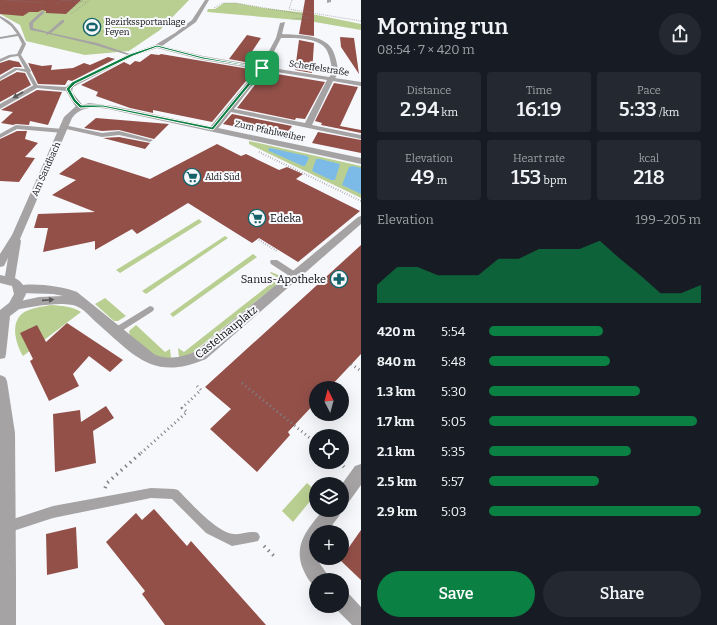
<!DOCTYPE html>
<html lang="en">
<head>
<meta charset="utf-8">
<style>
	:root { --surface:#171b24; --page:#242831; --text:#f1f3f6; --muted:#9ea1a6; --accent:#0b8043 }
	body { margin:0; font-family:Bitter,serif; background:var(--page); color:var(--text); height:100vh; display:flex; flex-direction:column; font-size:15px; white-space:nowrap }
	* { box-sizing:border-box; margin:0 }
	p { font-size:13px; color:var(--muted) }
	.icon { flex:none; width:22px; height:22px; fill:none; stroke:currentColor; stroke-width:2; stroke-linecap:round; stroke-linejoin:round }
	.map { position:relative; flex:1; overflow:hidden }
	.details { display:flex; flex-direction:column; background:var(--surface); width:356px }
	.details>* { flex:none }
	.needle { width:26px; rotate:354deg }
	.controls { position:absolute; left:309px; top:381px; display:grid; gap:8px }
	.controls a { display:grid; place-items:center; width:40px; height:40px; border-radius:50%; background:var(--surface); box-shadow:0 4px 16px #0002; font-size:20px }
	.pin { position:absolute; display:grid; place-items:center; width:34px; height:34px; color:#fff; margin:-17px; border-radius:8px; box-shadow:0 2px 6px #0006 }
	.round { display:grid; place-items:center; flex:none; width:42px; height:42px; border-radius:21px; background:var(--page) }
	.headline { display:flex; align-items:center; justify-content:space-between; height:68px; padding:0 16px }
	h1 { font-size:22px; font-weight:600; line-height:30px }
	.metrics { display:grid; grid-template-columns:repeat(3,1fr); gap:6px; height:68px; padding:4px 16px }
	.metrics div { display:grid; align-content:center; border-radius:4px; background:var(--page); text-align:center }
	.metrics b { font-size:20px; font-weight:600 }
	.metrics small { font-size:11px; font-weight:400 }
	.metrics p { font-size:11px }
	.chart { height:112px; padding:8px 16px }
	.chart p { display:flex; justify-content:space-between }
	.chart svg { width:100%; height:72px; margin-top:4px; fill:var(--accent); opacity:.7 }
	.button { display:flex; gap:8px; margin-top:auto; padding:8px 16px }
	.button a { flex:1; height:46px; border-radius:24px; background:var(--accent); color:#fff; font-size:16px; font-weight:600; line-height:46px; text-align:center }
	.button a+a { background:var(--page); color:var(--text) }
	ul { padding:0 16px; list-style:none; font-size:13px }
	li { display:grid; grid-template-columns:64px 48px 1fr; align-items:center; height:30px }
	li i { height:10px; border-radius:5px; background:var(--accent) }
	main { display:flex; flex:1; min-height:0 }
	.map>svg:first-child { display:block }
	.green { fill:#b9cf91 }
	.water { fill:#7cbbe7 }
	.building { fill:#935049 }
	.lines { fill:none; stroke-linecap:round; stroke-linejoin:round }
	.path-far3 { stroke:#7f8083; stroke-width:1; stroke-dasharray:0.5 1.5; stroke-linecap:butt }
	.path-far2 { stroke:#7f8083; stroke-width:2; stroke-dasharray:0.5 2; stroke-linecap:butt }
	.path-far1 { stroke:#7f8083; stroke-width:3; stroke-dasharray:1 3.5; stroke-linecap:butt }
	.path { stroke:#7f8083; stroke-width:3.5; stroke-dasharray:1.5 4.5; stroke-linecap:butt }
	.service { fill:#a5a3a3; fill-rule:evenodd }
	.minor { fill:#a5a3a3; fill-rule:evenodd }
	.tertiary { fill:#a5a3a3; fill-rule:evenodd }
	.oneway { fill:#585858 }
	.route { fill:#0b8043; stroke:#fff; fill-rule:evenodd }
	.labels { text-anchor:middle; stroke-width:4; stroke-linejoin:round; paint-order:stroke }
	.far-poi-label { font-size:9px; fill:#0b0c0d; stroke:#f7f8fc; text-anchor:start }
	.far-street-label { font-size:9px; fill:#0b0c0d; stroke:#f7f8fc }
	.poi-label { font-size:11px; fill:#0b0c0d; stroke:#f7f8fc; text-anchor:start }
	.street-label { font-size:11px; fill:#0b0c0d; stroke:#f7f8fc }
</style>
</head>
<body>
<main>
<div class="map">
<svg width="361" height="625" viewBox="0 0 361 625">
	<rect width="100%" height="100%" fill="#f7f8fc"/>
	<g class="green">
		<path d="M2,0H189L160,30L129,51L85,55L26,41L20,25L0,14V3Z"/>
		<path d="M224,3H236L263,8L307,13L361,24V30L309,21L207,12L208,9H215Z"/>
		<path d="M249,141L361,166V198L249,144Z"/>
		<path d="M199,219L202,222L120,273L116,270Z"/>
		<path d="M225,236L228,238L146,294L142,291Z"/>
		<path d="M253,254L257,257L173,317L170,314Z"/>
		<path d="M271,272L281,276V281L192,353L179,359L157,358L130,336L129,331L136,325L165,352L170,349L171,358L179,357L178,348L184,352L278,278L270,273Z"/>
		<path d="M105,298L126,316L118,321H114L95,304Z"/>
		<path d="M51,305C62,306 72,306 81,312L23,356C17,346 11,328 19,317C25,308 42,307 51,305Z"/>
		<path d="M307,483L316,491V494L293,522L282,511Z"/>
	</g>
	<g class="water">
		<path d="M270,148L307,156L309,158L305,166H303L269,151L268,149Z"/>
		<path d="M316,159H320L340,164L335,180H331L312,171Z"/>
		<path d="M353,166L361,168V194L342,185L349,167Z"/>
	</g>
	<g class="building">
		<path d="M0,0H81L66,14L46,13V11L42,10L38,12H29L23,16L0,14Z"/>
		<path d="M305,0H314V36L299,34Z"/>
		<path d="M247,35L261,38L245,62L229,59Z"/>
		<path d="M340,37L354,38L359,74L341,47Z"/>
		<path d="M299,40L314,43L312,73L295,70Z"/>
		<path d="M151,54L159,55L161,54L255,70L212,122L153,110V113L130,108L96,96L98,92L81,85L124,62L130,65L135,61L140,62Z"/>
		<path d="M108,57L115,59L72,81L68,80L65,85L38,84L28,63L42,66L52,65L51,70L73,68L84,63L90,65Z"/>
		<path d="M9,60L19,62L22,67H14L0,75V63Z"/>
		<path d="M17,72L25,73L31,85L0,102V81Z"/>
		<path d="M265,72L325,82L305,119L296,118L295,120L237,108Z"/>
		<path d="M334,83L358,87L340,126L361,130V133L321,125L322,123L315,121Z"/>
		<path d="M37,90L62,92L48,125L30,121L29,125L16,124L13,125L1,123L13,112L1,110Z"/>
		<path d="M232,114L292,126L285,137L223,124Z"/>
		<path d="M96,118L169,124L154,139L119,130L102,131L84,128Z"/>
		<path d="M17,131H27L25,139L38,143L25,157L35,158L19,182L0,181V139Z"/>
		<path d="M318,132L361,140V153L312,143Z"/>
		<path d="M119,137L150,143L145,149L103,138Z"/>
		<path d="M217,144L241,156L246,154L279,170L287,167L303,174L296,179L360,211L298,262L259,238L252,243L188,203L137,234L132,229L95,250V241L43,252L48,228H34L38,214L95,212L52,195L76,180L59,174L82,157L150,179Z"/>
		<path d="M361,245V354L329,388H316V402L288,432L290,435L257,472L210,429L231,409L205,387Z"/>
		<path d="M67,323L123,360L110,372L89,356L73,374L79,386L49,401L30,361L33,359L20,333L37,325L46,342Z"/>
		<path d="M106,406L114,418L93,431L96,463L55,472L53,414L80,410L81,422Z"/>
		<path d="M154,509L187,546L191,541L266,625H165L142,594L145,591L106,542L136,513L142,520Z"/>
		<path d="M76,527L78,568L47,575L46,534Z"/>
		<path d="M361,530V580L340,560Z"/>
	</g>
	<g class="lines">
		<g class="path-far3">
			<path d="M5,0L44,3"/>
			<path d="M61,0L87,2"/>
			<path d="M292,0L289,9L361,21"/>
			<path d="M56,4L62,0"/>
			<path d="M214,8L223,3H236L300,14L309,18L292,19"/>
			<path d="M66,13L83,0"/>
			<path d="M71,14L90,0"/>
		</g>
		<g class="path-far2">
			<path d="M259,152L361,201"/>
			<path d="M259,240L277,251"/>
			<path d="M315,274L323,278"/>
		</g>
		<g class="path-far1">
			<path d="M351,364L361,371"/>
			<path d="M242,383L316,443"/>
			<path d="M141,453L187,412L182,408L201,390L197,386"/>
		</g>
		<g class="path">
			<path d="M339,462L344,467"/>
			<path d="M105,488L107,483L142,452"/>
			<path d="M264,546L276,558"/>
		</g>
		<g class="service">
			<path d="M42,11L45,12L33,23V28L48,32L62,20H64V22L51,33L97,43L133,55L131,56L95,45L49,34L47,35L46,33L30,30L29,23Z"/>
			<path d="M0,16C14,22 19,31 26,44L21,55L31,71L30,72L38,86V87H34L26,72L17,70L0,80V77L15,68L25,69L18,56L11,57L0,62V59L9,55L17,54L22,44L18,36L0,39V37L17,34L11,26L0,18Z"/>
			<path d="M16,125L63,129L66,131L63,133L17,129L0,138V134Z"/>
			<path d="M64,125L102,133L119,131L153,140L150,142L119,135L102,137L62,128L61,127Z"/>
			<path d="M271,260H277L297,273L298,275L297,277H291L271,264L270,262Z"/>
			<path d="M150,306L153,307L154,309L153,311L117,334H111L110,332L111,330Z"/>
			<path d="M151,488L174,489L178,490C190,502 217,533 234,534C242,535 250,530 258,533L260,537L258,541L232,546L206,533L172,499L151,498L53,518L7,533L3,531L1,527L3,523L7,521L53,506Z"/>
		</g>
		<g class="minor">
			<path d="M205,0H209L196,22L162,46L203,56L261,66L276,38L280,23L285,22L282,34C297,35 323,34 332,49C336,56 337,65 339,73L335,78L361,82V86L333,81L312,125L361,135V139L231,112L216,131H210V127L258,69L203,60L157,48L133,56L73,87L72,92L84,107L83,109H77L66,91L37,88L0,109V104L34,85L66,87L68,85L129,54L155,45L175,33L192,20ZM281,38C293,38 318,37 326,49C330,55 331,65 333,73L329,77L266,67ZM264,70L327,80L305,123L234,109Z"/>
			<path d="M327,0H331V2L327,3Z"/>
			<path d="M361,216V224L206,359C153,382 134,355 97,323C91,318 85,310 78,307C66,300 29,307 15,310L11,309L9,306L11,303L39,297L63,296L53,294L20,293L16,292L14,289L16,286C31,282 63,286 77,292L154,354C167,361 184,357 196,351L358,217Z"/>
			<path d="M361,464V485L348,503L342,505V484L355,466Z"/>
			<path d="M323,510H341L339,516L327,532H316V558L327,574L330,580H316V587C310,583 306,576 303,569C293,544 308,529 323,510Z"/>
			<path d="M7,568L13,571L16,577V625H0V572Z"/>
			<path d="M342,592L349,594L361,607V625H352L335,608V606H342Z"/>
		</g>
		<g class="tertiary">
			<path d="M89,103L114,106L361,158V164L108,109C94,107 81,106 72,118L20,239L21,241L15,278C22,282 25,286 26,294L18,310L10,316L6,354L5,358L0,359V310L9,303L14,294L12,286L0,283V275L5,276L8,258L4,266L0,267V254L12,235L64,117L75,107Z"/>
			<path d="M0,375L5,377L7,381L15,433L16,577L13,583L0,589Z"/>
		</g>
	</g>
	<defs><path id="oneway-solid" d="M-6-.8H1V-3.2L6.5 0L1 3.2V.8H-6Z"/></defs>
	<g class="oneway">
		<use href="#oneway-solid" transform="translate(18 95) rotate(150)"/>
		<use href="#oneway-solid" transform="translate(48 300) rotate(-4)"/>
	</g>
	<path class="route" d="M157,45L203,57L264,68L213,130L103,107L80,108L73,101L66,89L72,82L130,54ZM157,47L203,59L260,68L212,127L103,105H81L76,100L70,89L75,84L133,56Z"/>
	<defs>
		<symbol id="stadium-ring" viewBox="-11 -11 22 22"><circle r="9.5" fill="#f7f8fc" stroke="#13626a" stroke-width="1.5"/><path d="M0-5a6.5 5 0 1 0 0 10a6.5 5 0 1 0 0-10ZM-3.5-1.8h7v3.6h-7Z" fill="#13626a"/></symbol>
		<symbol id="supermarket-ring" viewBox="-11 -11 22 22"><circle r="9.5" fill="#f7f8fc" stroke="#13626a" stroke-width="1.5"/><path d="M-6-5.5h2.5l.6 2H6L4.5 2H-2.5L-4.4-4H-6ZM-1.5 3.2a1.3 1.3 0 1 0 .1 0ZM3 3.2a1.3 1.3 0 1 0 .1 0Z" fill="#13626a"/></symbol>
		<symbol id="pharmacy-ring" viewBox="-11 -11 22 22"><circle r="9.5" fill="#f7f8fc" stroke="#13626a" stroke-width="1.5"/><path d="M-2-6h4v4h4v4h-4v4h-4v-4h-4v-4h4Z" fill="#13626a"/></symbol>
	</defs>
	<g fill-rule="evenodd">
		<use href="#stadium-ring" x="82" y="17" width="20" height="20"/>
		<use href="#supermarket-ring" x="182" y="167" width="20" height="20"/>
		<use href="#supermarket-ring" x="247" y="208" width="20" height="20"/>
		<use href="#pharmacy-ring" x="329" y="269" width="20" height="20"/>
	</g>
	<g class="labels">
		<g class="far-poi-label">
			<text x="105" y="25">Bezirkssportanlage<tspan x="105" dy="10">Feyen</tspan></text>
			<text x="205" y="180">Aldi Süd</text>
		</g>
		<g class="far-street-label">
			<text transform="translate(319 68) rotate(9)" y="3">Scheffelstraße</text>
			<text transform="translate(270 131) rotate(12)" y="3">Zum Pfahlweiher</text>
			<text transform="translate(46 169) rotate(-66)" y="3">Am Sandbach</text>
		</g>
		<g class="poi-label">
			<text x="270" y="222">Edeka</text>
			<text x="326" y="283" text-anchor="end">Sanus-Apotheke</text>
		</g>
		<g class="street-label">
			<text transform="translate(226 332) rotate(-39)" y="4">Castelnauplatz</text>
		</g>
	</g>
</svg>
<div class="controls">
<a><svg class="needle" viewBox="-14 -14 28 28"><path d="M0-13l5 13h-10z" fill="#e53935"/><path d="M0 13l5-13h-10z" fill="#9ea1a6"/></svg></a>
<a><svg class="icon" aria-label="locate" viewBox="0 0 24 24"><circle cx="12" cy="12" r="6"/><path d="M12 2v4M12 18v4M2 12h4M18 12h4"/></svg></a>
<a><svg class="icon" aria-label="layers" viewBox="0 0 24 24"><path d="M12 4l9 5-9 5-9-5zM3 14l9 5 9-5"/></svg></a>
<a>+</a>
<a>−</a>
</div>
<div class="pin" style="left:262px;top:68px;background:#1e9e55"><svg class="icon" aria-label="arrive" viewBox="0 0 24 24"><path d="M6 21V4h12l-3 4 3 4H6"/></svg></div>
</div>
<section class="details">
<div class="headline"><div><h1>Morning run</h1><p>08:54 · 7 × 420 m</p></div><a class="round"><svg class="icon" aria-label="share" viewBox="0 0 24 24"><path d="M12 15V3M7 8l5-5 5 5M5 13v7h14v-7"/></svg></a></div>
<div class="metrics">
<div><p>Distance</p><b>2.94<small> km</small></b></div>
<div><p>Time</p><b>16:19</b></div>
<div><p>Pace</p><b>5:33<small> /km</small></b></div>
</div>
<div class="metrics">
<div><p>Elevation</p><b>49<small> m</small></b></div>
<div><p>Heart rate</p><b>153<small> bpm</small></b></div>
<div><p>kcal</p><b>218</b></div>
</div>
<div class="chart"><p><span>Elevation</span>199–205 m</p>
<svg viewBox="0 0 160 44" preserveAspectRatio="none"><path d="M0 44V33L10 22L20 22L30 27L40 27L50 27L60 17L70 17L80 11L90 11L100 11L110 6L120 17L130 27L140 38L150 38L160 33V44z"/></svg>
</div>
<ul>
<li><b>420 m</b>5:54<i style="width:54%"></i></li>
<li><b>840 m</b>5:48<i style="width:57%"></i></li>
<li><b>1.3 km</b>5:30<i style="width:71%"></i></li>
<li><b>1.7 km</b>5:05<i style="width:98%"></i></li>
<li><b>2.1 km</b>5:35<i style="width:67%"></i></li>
<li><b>2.5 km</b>5:57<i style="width:52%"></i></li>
<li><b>2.9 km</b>5:03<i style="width:100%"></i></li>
</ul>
<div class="button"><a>Save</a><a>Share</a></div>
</section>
</main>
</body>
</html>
